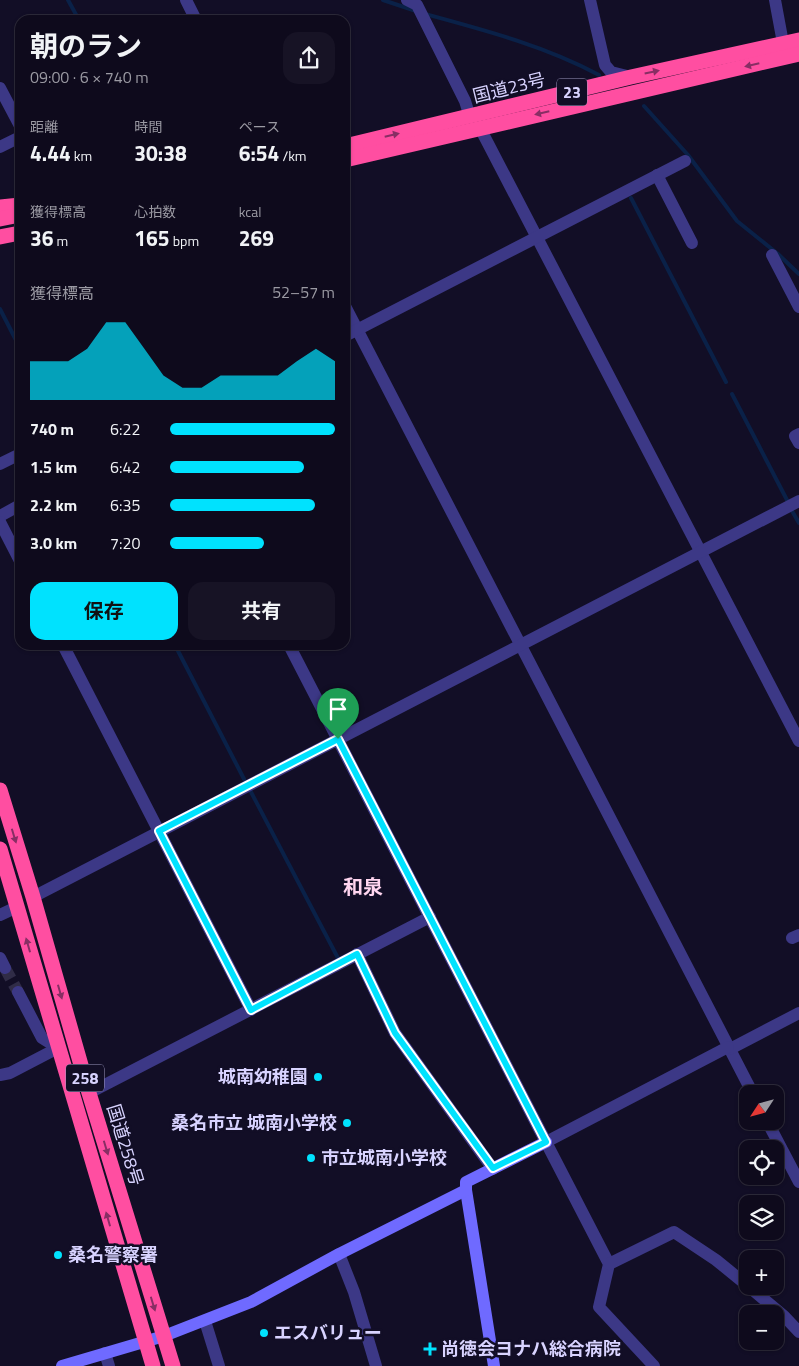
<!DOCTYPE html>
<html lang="ja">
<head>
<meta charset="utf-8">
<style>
	:root { --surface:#0e0a1c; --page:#171325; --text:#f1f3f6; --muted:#9b9aa3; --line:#2e2b3b; --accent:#00e2fe }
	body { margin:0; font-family:"Titillium Web","Noto Sans JP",sans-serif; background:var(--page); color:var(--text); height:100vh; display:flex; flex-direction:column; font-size:19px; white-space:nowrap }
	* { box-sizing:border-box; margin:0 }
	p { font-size:16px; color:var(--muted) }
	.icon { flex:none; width:28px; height:28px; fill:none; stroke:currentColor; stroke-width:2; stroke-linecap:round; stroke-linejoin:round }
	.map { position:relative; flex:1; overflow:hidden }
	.sheet { position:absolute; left:15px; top:15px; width:335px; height:635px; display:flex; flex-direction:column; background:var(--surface); border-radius:15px; box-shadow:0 1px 4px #0004,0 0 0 1px var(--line) }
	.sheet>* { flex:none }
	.needle { width:32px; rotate:234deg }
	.controls { position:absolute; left:739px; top:1085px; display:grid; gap:10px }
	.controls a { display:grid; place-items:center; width:45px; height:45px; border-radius:10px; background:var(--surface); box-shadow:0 1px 4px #0004,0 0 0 1px var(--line); font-size:25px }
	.pin { position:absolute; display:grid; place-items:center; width:42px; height:42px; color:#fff; margin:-51px -21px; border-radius:50% 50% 50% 0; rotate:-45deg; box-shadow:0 0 5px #0007 }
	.pin .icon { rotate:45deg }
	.round { display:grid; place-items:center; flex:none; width:52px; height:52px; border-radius:15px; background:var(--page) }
	.headline { display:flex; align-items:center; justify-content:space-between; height:85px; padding:0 15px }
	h1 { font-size:28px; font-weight:700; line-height:38px }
	.metrics { display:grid; grid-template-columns:repeat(3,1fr); gap:8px; height:85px; padding:5px 15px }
	.metrics div { display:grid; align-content:center }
	.metrics b { font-size:21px; font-weight:700 }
	.metrics small { font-size:14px; font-weight:400 }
	.metrics p { font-size:14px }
	.chart { height:140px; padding:10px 15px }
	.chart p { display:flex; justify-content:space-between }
	.chart svg { width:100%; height:90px; margin-top:5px; fill:var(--accent); opacity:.7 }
	.button { display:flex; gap:10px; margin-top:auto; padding:10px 15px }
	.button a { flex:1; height:58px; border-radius:15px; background:var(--accent); color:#111; font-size:20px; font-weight:700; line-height:58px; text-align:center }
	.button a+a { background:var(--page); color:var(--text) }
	ul { padding:0 15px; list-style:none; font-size:16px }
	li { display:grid; grid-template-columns:80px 60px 1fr; align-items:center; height:38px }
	li i { height:12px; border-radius:6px; background:var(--accent) }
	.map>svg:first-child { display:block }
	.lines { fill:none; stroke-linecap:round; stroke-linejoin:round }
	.stream { stroke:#0a2148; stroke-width:4 }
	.street-tunnel { stroke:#302c47; stroke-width:12; stroke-dasharray:12 6; stroke-linecap:butt }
	.street { stroke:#3c3886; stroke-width:12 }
	.secondary { stroke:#6f6aff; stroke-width:12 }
	.highway { stroke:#ff4ea1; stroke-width:15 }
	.oneway { fill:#882e64 }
	.route-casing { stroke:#fff; stroke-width:10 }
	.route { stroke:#00e2fe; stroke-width:6 }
	.poi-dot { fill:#00e2fe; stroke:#120e26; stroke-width:2 }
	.labels { text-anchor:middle; stroke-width:5; stroke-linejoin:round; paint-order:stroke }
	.shield { fill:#120e26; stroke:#9d98be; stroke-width:1 }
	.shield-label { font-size:16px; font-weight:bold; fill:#d8d3ff }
	.street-label { font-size:18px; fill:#d8d3ff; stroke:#120e26 }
	.poi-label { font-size:18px; font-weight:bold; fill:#d8d3ff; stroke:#120e26; text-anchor:start }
	.quarter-label { font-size:20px; font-weight:bold; fill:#ffd5ef; stroke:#120e26 }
</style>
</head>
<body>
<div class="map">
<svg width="799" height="1366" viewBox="0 0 799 1366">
	<rect width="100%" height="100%" fill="#120e26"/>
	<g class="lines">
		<g class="stream">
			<path d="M68,0L79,20"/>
			<path d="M383,0L416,11"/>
			<path d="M425,14C484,30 545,46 599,75"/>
			<path d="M644,106L688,155L737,221L778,254L799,274"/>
			<path d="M631,198L726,382"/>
			<path d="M0,309L20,348"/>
			<path d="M732,394L787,500"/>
			<path d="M792,511L799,523"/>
			<path d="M175,645L244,779"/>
			<path d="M251,792L339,960"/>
		</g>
		<path class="street-tunnel" d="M5,968L18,992"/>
		<g class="street">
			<path d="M186,0L196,20"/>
			<path d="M407,0L417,5L465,101L470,117"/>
			<path d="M590,0L605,65L611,72L631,77"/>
			<path d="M775,0L783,43"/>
			<path d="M0,88L20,126"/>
			<path d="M480,128L799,741"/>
			<path d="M0,147L20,137"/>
			<path d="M657,175L692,243"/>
			<path d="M772,255L799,307"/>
			<path d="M345,306L753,1094"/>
			<path d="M345,336L685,161"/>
			<path d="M799,434L795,436L799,443"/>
			<path d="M0,464L20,454"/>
			<path d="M0,516L20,505"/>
			<path d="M0,522L20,561"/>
			<path d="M63,645L251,1010"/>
			<path d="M289,645L609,1264L599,1307L654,1366"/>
			<path d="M33,897L799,501"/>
			<path d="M0,915L17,907"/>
			<path d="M792,938L799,935"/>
			<path d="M357,954L395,1033L493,1169"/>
			<path d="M0,958L5,968"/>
			<path d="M18,992L42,1038L58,1048"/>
			<path d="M730,1049L799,1013"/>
			<path d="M0,1075L10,1073L58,1048"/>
			<path d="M89,1093L430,917"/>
			<path d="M767,1121L799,1182"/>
			<path d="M546,1142L728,1047"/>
			<path d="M339,1254L354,1292L376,1366"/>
			<path d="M609,1264L674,1232L716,1260L748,1286"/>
			<path d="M748,1286L784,1316L799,1332"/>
			<path d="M205,1321L219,1366"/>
			<path d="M105,1353L109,1366"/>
		</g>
		<g class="secondary">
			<path d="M466,1190L494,1366"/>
			<path d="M62,1366L164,1336L251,1302L339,1254L466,1190V1182L546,1142"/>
		</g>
		<g class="highway">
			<path d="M345,146L631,77L799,40"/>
			<path d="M345,160L799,54"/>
			<path d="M0,207L20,205"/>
			<path d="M0,219L20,215"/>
			<path d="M0,237L20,233"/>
			<path d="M0,790L33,897L89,1093L173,1366"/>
			<path d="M0,849L153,1366"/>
		</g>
	</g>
	<defs><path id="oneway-solid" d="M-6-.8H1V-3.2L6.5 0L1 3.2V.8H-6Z" transform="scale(1.25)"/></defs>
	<g class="oneway">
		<use href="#oneway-solid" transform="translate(752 65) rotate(167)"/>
		<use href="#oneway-solid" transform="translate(652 72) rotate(-12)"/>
		<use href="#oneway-solid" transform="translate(542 113) rotate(167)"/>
		<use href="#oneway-solid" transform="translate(392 135) rotate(-13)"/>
		<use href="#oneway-solid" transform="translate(14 836) rotate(73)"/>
		<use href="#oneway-solid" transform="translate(28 945) rotate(-106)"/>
		<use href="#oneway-solid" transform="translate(60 992) rotate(74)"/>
		<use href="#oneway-solid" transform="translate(106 1148) rotate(73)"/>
		<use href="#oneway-solid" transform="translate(108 1219) rotate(-106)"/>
		<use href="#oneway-solid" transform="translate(153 1304) rotate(73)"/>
	</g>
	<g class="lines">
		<defs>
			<path id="route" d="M338,739L546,1142L493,1168L395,1033L357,954L251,1010L159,831Z"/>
		</defs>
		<use href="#route" class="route-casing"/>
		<use href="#route" class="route"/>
	</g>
	<g class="poi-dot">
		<circle cx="318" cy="1077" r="5"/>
		<circle cx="347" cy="1123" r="5"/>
		<circle cx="311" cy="1158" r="5"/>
		<circle cx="58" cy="1255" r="5"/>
		<circle cx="264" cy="1333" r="5"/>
		<path d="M427.5 1341.5h5v5h5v5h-5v5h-5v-5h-5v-5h5z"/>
	</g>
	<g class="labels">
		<g class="shield">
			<rect x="557" y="78.5" width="30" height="27" rx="4"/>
			<rect x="66" y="1064.5" width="38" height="27" rx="4"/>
		</g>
		<g class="shield-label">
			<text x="572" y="98">23</text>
			<text x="85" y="1084">258</text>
		</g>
		<g class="street-label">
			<text transform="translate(509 88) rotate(-14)" y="6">国道23号</text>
			<text transform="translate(125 1145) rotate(73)" y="6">国道258号</text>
		</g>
		<g class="poi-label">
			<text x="308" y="1083" text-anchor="end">城南幼稚園</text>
			<text x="337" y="1129" text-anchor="end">桑名市立 城南小学校</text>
			<text x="321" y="1164">市立城南小学校</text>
			<text x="68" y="1261">桑名警察署</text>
			<text x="274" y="1339">エスバリュー</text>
			<text x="441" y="1355">尚徳会ヨナハ総合病院</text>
		</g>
		<g class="quarter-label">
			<text x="363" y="894">和泉</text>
		</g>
	</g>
</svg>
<div class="controls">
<a><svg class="needle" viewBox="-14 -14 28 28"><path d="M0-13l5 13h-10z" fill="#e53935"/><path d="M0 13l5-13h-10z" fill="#9b9aa3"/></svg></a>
<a><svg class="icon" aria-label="locate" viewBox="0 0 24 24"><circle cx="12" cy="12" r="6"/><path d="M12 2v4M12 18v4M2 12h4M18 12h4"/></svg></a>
<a><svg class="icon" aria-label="layers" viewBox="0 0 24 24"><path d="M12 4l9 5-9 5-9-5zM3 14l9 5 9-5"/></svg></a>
<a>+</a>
<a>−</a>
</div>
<div class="pin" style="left:338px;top:739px;background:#1e9e55"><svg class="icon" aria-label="arrive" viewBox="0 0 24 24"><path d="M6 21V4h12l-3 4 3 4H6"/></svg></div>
<section class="sheet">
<div class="headline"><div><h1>朝のラン</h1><p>09:00 · 6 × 740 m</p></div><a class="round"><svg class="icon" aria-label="share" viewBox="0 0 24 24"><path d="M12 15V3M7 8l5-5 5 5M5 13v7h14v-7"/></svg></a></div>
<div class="metrics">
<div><p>距離</p><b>4.44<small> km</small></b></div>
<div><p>時間</p><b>30:38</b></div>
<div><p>ペース</p><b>6:54<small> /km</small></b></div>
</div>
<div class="metrics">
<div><p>獲得標高</p><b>36<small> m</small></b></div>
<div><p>心拍数</p><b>165<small> bpm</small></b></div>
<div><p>kcal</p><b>269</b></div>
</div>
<div class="chart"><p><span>獲得標高</span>52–57 m</p>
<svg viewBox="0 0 160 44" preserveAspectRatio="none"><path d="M0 44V25L10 25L20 25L30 19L40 6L50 6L60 19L70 32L80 38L90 38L100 32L110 32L120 32L130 32L140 25L150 19L160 25V44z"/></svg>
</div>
<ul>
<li><b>740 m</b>6:22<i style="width:100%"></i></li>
<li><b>1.5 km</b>6:42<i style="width:81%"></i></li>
<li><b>2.2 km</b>6:35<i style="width:88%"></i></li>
<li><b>3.0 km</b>7:20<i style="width:57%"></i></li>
</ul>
<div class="button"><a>保存</a><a>共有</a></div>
</section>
</div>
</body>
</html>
